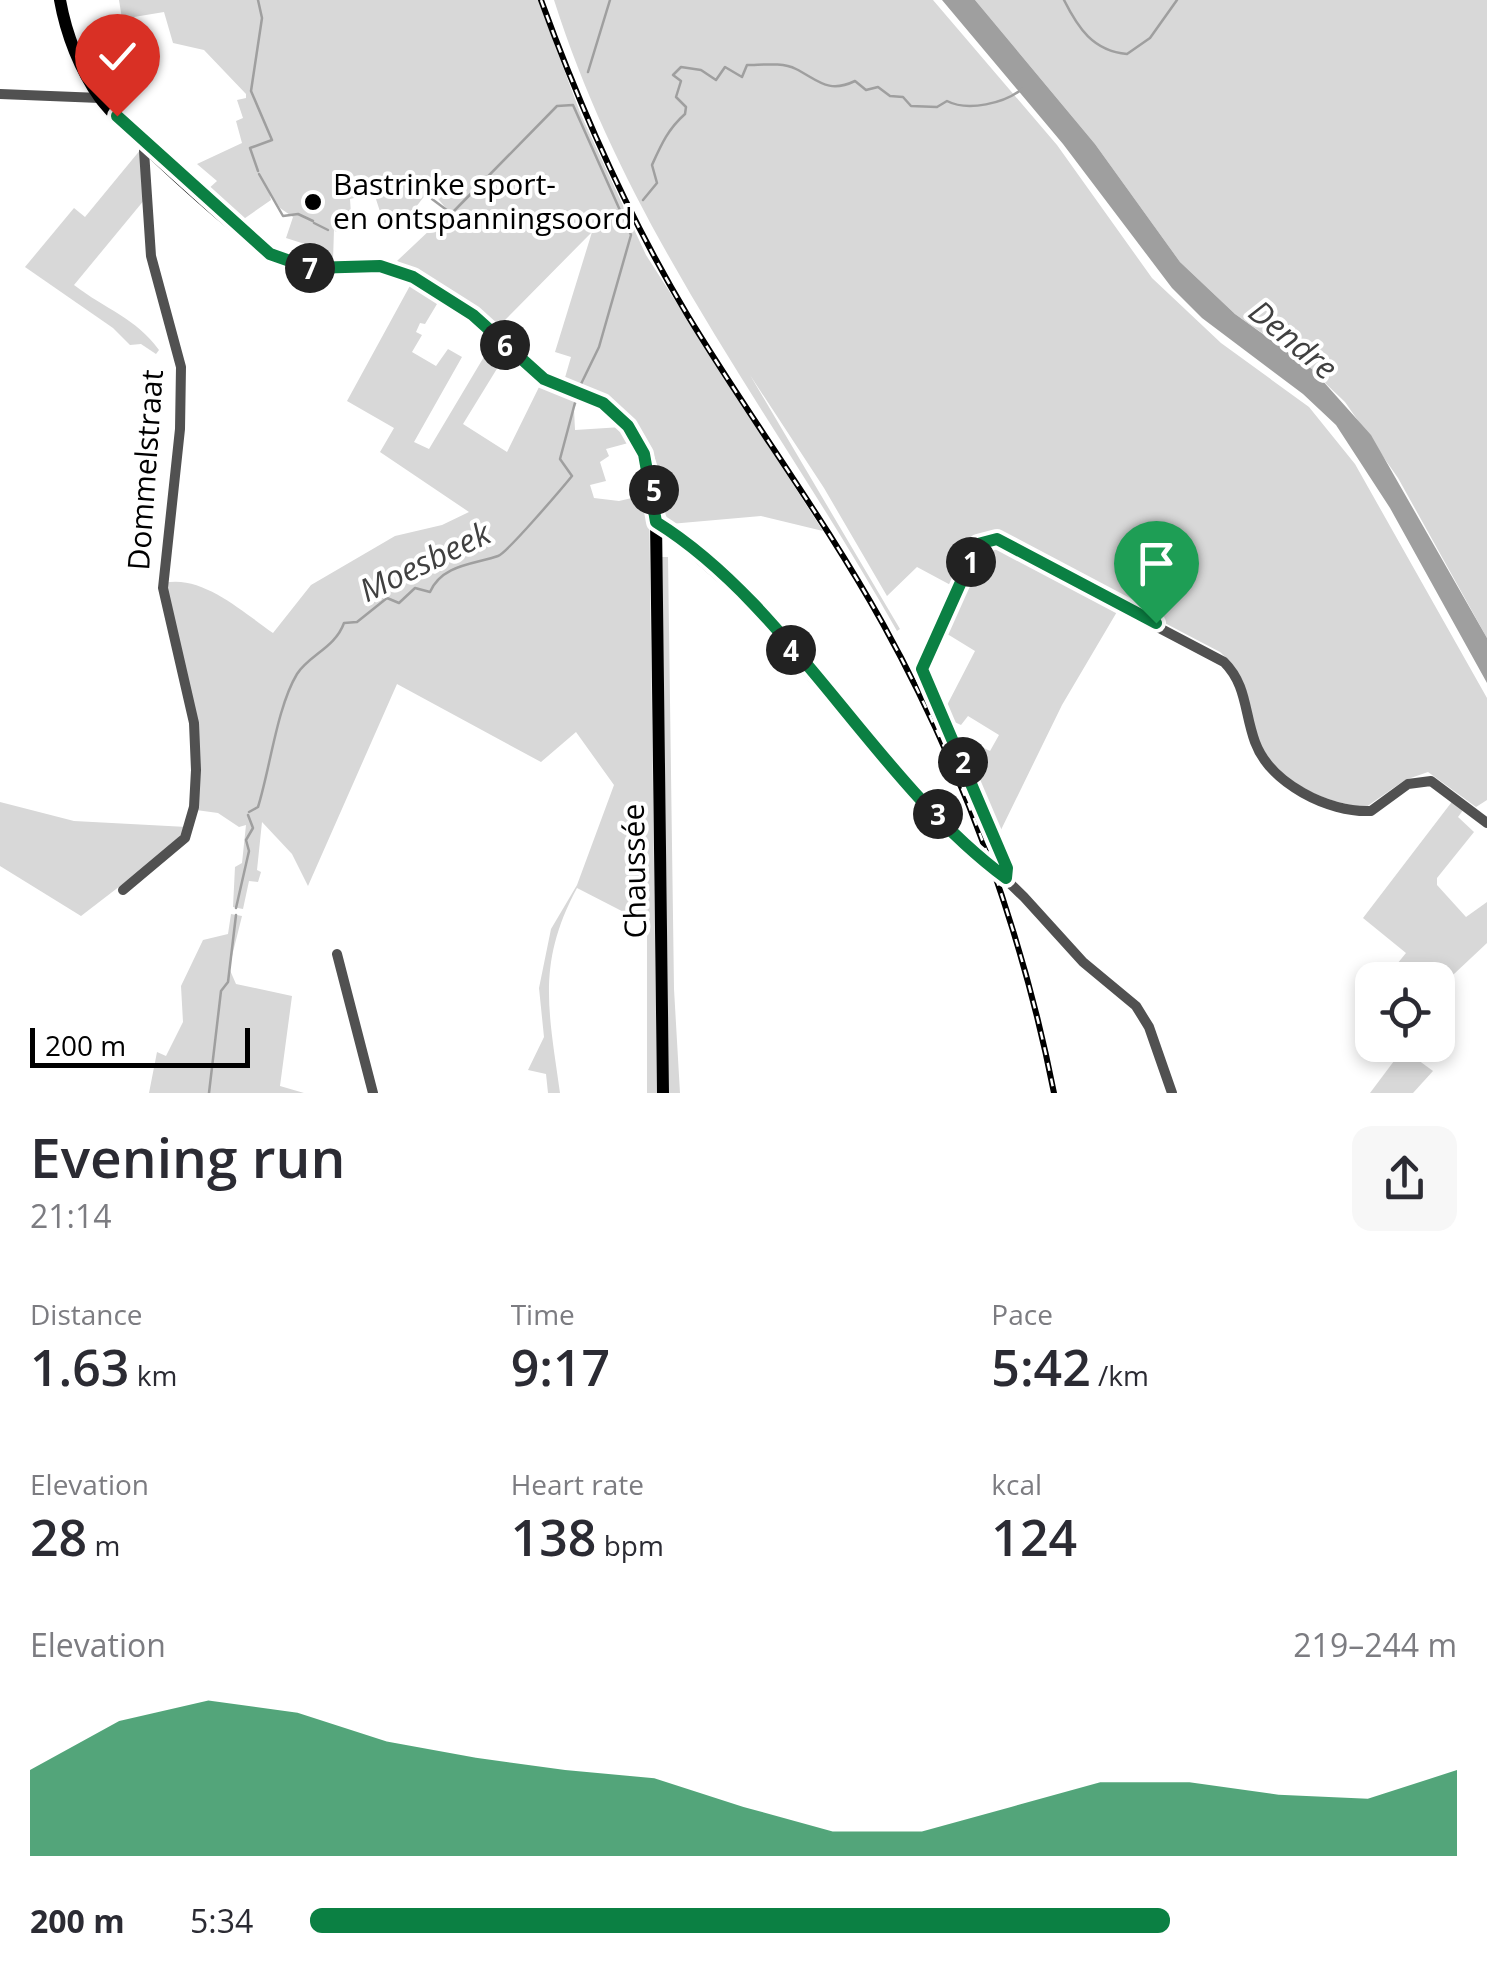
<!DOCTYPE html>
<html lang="en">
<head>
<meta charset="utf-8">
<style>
	:root { --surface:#fff; --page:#f7f7f7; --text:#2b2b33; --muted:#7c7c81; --accent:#0b8043 }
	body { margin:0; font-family:"Open Sans",sans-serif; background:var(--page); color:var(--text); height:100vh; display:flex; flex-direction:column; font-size:38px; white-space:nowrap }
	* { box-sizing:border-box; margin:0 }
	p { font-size:32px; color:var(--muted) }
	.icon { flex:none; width:55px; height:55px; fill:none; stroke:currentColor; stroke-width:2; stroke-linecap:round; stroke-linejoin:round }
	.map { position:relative; height:1093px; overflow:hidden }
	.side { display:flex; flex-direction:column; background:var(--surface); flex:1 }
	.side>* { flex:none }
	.controls { position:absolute; left:1355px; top:962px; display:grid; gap:20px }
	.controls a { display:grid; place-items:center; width:100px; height:100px; border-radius:20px; background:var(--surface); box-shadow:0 5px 15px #0003; font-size:50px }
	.scale { position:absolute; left:30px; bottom:25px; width:220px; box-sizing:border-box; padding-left:10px; border:5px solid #000; border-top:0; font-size:28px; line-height:35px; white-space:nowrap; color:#000; -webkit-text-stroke:8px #fff; paint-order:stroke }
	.pin { position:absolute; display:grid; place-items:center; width:85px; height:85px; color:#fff; margin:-102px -42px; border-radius:50% 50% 50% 0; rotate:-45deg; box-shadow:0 0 10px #0007 }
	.pin .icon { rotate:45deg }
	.km { position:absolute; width:50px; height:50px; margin:-25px; border-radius:50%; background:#222; color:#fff; font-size:28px; line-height:50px; text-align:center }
	.round { display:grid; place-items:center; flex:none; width:105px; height:105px; border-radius:20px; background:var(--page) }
	.summary { display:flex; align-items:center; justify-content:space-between; height:170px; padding:0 30px }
	h1 { font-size:55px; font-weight:600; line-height:75px }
	.figures { display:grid; grid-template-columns:repeat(3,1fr); gap:15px; height:170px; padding:10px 30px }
	.figures div { display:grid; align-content:center }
	.figures b { font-size:50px; font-weight:600 }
	.figures small { font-size:28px; font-weight:400 }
	.figures p { font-size:28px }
	.chart { height:280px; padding:20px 30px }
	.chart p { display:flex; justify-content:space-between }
	.chart svg { width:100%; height:180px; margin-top:10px; fill:var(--accent); opacity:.7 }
	ul { padding:0 30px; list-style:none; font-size:32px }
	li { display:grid; grid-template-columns:160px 120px 1fr; align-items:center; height:75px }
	li i { height:25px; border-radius:12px; background:var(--accent) }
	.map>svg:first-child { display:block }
	.green { fill:#d8d8d8 }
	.water { fill:#9f9f9f }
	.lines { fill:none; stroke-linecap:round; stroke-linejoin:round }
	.stream { stroke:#9f9f9f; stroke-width:2.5 }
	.minor { stroke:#515151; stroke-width:10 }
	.major { stroke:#000; stroke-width:12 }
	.rail-casing { stroke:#000; stroke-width:6 }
	.rail { stroke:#fff; stroke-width:2.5; stroke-dasharray:8; stroke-linecap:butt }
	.route-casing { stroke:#fff; stroke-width:20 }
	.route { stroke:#0b8043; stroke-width:12 }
	.poi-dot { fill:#000; stroke:#fff; stroke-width:4 }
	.labels { text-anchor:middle; stroke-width:8; stroke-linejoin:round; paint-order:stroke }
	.poi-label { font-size:30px; fill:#000; stroke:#fff; text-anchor:start }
	.street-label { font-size:30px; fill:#000; stroke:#fff }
	.water-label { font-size:32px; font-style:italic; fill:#404040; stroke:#fff }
</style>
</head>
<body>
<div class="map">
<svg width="1487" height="1093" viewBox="0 0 1487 1093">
	<rect width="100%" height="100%" fill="#fff"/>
	<g class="green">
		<path d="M119,0H538L581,115L646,255L823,531L761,516L670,524C662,511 664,500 662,485C652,428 620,394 564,381L571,357L555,352L592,232L500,325L397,261L449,212L430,189L412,212L384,224L374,193L350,199L352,230L334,229L333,261L308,260L311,246L286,238L293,217L280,208L269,191L271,200L238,223L206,191L217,181L197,164L242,143L236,121L243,118L237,100L246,98V94L204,50L173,43L164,12L122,19Z"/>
		<path d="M554,0H933L1057,145L1152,278L1221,343L1309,407L1355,464L1487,698V800L1476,807L1428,772L1405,780L1366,807C1320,803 1268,777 1255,729C1247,697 1246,676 1220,652L999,536L979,537L958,589L917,567L887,596L824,488L750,375L900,629L897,631C777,419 629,236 554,0Z"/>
		<path d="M975,0H1487V638L1398,478L1345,402L1302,361L1235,314L1180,262L1095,144Z"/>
		<path d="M141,149L145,199L74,285C105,309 136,318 159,350L156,354L141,344L130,345L113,328L25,267L74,208L85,217Z"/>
		<path d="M412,282L440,299L425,324L420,323L416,332L422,335L412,352L436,366L448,349L462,357L414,442L429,449L494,340L506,354L463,424L507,452L541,383L579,398L574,409L575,430L622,427L632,442L606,449L609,456L600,462L606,481L590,485L594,498L619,501L649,494L657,1093H647V924L577,888C536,964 549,1012 560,1093H548L546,1074L528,1070L544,1037L539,988L551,929L577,885L614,785L576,732L541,762L397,684L308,886L292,854L262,822L257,870L261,872L258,882L249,881L243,909L233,907L235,867L242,863L246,825L239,827L218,813L196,810L197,731L164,583C202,574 244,613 273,633L311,585L395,536L442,525L469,512L380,452L394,428L347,401Z"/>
		<path d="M987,542L1121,605L1062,705L998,836L969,768L982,747L990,751L999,735L968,716L961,725L948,719L944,711L975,651L944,632L980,546Z"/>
		<path d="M662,557H668L674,989L680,1093H669Z"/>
		<path d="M1454,799L1466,806L1458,817L1474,832L1437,878V885L1466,917L1487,902V943L1438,989V980H1384L1406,953L1363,918Z"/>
		<path d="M0,802L74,821L187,827L172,846L81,916L0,866Z"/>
		<path d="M231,914L242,916L229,968L236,984L292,996L280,1086L304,1093H149L157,1052L166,1056L183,1022L181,986L203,940L228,934Z"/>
		<path d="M1403,1049L1433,1071L1413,1093H1370Z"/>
	</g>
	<path class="water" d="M942,0H975L1095,144L1180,262L1235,314L1313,370L1371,435L1487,638V683L1390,508L1336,425L1303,394L1202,318L1172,288L1063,144Z"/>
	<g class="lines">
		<g class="stream">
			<path d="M1064,0C1078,28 1093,51 1127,54L1150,38L1177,0"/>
			<path d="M588,72L610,0"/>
			<path d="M258,171L250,148L272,140L251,91L262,18L258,0"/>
			<path d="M259,174L283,216L298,214L313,221"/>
			<path d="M432,199L448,211"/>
			<path d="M643,200L657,183L652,165C661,145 668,129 685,114L686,107L676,97L681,81L673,75L681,67L701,70L716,80L725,67L742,77L747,65C762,65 782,62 796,69C818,80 828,94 855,81L866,90L878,87L890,96L903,97L911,106L937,107L947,101C968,112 1005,103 1022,89"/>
			<path d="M453,212L557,106L573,105L631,235L599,347L581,384"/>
			<path d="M314,223L328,230"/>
			<path d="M336,230H350"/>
			<path d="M249,812L258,807C270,769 277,707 297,674C309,655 335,648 344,623L357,622L387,598L399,603L415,588L430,592C442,564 476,564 498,556C507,553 563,487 572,476L560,459L576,399"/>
			<path d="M236,908L249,851L246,840L253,828L248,815"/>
			<path d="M209,1093L221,991L228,982L236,915"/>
		</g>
		<g class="minor">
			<path d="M0,94L100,98"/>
			<path d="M656,521L747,601L878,755L1024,897L1083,962L1136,1006L1149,1027L1172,1093"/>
			<path d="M1005,879L1007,868L921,669L978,544L990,539L1224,662C1247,685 1244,712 1255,742C1270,783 1328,813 1371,811L1408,784L1431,781L1487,823"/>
			<path d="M123,890L185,838L194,807L196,770L194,723L163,588L180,429L181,367L151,256L144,151L148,145"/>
			<path d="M337,954L373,1093"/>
		</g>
		<path class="major" d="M60,0C66,34 80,70 100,98C123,129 254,252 288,262C325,274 365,257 400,271C438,286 471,313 500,340C514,353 528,371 546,380C577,395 607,398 630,428C650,455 655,489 656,521L663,1093"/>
		<defs>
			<path id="rail" d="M541,0C581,110 628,216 688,316C751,420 824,518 883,624C963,769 1022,930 1054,1093"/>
		</defs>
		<use href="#rail" class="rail-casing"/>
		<use href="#rail" class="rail"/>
	</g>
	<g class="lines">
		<defs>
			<path id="route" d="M117,116L270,254L310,268L380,266L413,277L473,315L544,379L603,403L628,426L644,454L656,522C790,605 875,781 1006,878L1007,868L922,669L978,544L997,539L1156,623"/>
		</defs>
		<use href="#route" class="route-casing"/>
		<use href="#route" class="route"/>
	</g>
	<circle class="poi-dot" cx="313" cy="202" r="10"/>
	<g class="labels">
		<g class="poi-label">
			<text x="333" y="195">Bastrinke sport-<tspan x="333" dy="34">en ontspanningsoord</tspan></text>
		</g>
		<g class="street-label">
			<text transform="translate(146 470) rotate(-86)" y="10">Dommelstraat</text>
			<text transform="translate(635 871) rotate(-91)" y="10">Chaussée</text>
		</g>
		<g class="water-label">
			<text transform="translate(1293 340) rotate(40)" y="11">Dendre</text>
			<text transform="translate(425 562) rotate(-26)" y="11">Moesbeek</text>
		</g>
	</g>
</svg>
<div class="controls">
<a><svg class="icon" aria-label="locate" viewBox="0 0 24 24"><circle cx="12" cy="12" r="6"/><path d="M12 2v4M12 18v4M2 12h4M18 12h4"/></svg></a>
</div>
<div class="scale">200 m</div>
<div class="pin" style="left:1156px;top:623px;background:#1e9e55"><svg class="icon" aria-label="arrive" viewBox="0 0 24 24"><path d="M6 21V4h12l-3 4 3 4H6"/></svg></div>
<div class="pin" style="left:117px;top:116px;background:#d93025"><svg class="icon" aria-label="check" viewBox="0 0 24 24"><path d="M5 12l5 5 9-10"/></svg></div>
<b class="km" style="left:971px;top:562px">1</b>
<b class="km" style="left:963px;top:762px">2</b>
<b class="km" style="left:938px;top:814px">3</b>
<b class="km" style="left:791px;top:650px">4</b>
<b class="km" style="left:654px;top:490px">5</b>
<b class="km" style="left:505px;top:345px">6</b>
<b class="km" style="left:310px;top:268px">7</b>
</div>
<section class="side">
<div class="summary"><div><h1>Evening run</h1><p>21:14</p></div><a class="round"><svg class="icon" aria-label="share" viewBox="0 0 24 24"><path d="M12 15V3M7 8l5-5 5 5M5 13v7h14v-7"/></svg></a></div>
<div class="figures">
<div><p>Distance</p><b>1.63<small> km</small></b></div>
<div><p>Time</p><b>9:17</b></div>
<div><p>Pace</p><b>5:42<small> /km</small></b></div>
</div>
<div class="figures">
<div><p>Elevation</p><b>28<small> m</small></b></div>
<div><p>Heart rate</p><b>138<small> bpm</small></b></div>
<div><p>kcal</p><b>124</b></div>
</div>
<div class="chart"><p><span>Elevation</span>219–244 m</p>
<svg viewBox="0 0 160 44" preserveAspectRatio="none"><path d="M0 44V23L10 11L20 6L30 9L40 16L50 20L60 23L70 25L80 32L90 38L100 38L110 32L120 26L130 26L140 29L150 30L160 23V44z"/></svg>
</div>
<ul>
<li><b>200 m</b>5:34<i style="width:75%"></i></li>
</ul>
</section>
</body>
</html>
